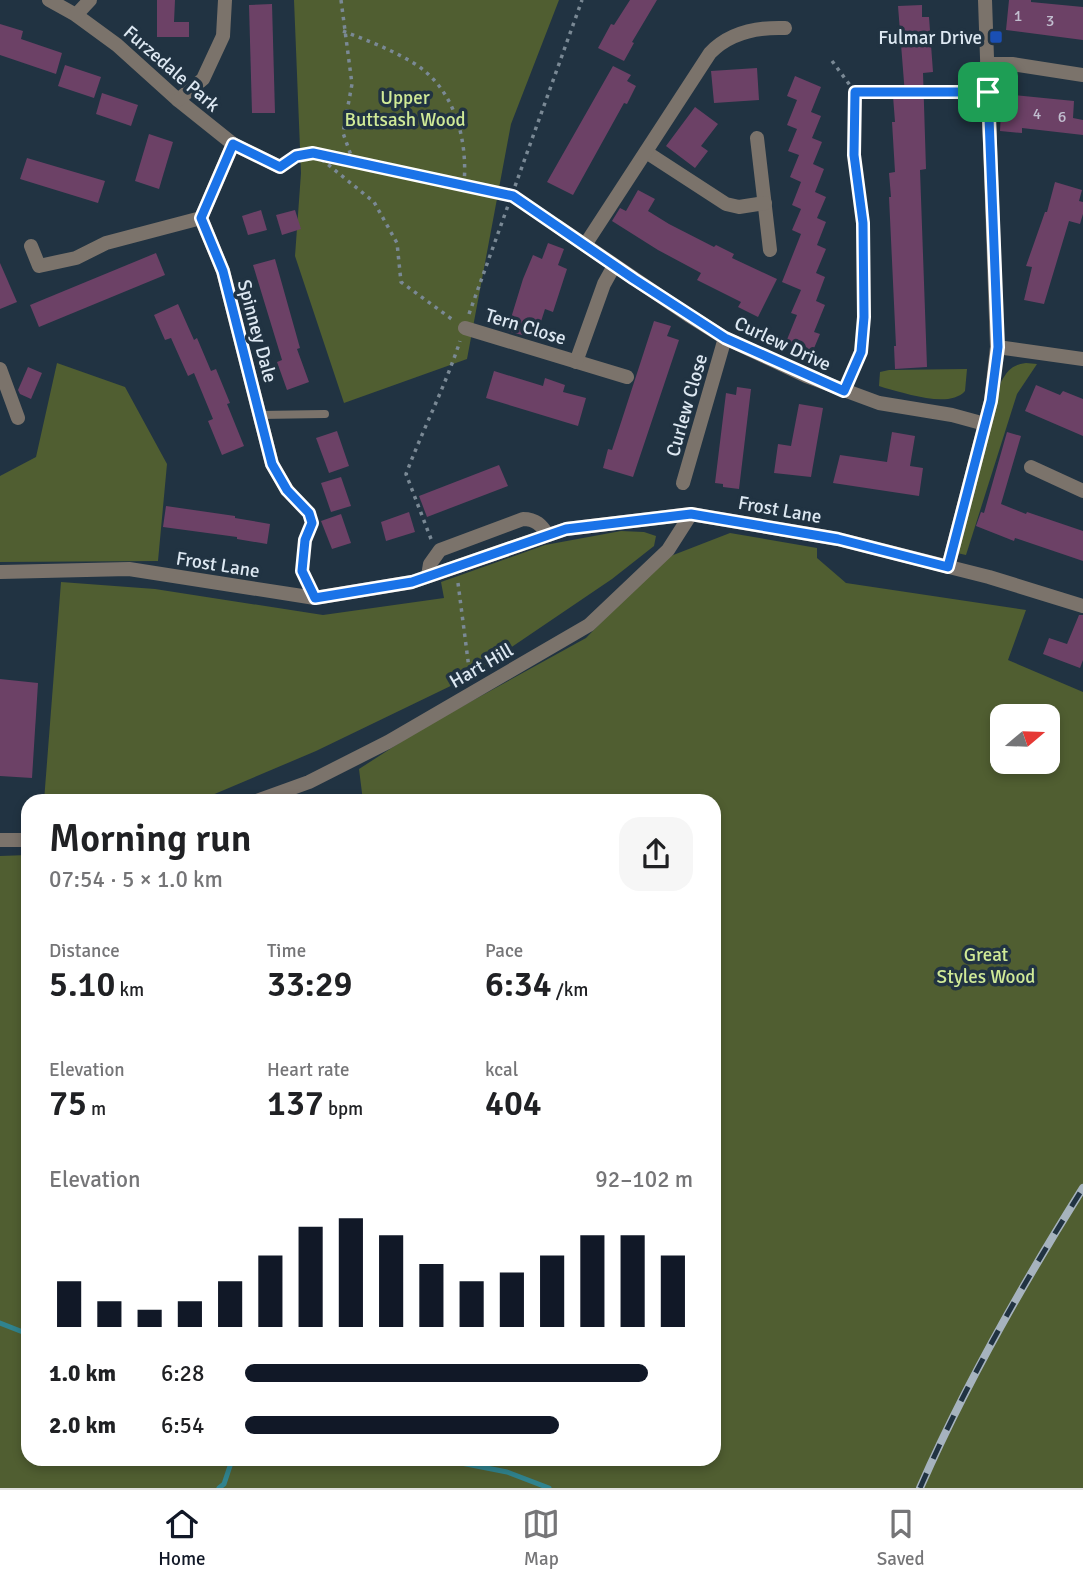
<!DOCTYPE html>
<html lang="en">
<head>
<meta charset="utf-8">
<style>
	:root { --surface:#fff; --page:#f6f6f6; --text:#202124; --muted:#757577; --line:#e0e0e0; --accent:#111827 }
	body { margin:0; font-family:Signika,sans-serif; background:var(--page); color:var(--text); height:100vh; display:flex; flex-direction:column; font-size:26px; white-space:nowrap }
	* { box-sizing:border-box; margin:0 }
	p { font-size:23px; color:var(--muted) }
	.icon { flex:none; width:38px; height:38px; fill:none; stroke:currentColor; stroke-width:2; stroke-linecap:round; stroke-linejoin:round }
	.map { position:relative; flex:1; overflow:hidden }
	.side { position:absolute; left:21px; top:794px; width:700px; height:672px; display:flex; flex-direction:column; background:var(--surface); border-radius:21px; box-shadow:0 4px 10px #0003 }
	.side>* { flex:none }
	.needle { width:46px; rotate:71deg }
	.buttons { position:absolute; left:990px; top:704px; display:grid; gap:14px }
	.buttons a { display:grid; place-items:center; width:70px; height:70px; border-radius:14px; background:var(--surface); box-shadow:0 4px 10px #0003; font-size:35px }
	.pin { position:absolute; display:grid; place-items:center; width:60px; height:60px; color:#fff; margin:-30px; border-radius:14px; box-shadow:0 4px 10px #0006 }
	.round { display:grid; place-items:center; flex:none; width:74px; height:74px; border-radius:21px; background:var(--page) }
	.overview { display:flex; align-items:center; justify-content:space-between; height:119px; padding:0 28px }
	h1 { font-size:38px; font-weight:600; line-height:52px }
	.metrics { display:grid; grid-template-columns:repeat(3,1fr); gap:10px; height:119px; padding:7px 28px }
	.metrics div { display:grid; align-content:center }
	.metrics b { font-size:35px; font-weight:600 }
	.metrics small { font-size:19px; font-weight:400 }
	.metrics p { font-size:19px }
	.chart { height:196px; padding:14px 28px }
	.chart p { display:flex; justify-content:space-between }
	.chart svg { width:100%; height:126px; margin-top:7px; stroke:var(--accent); stroke-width:6 }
	ul { padding:0 28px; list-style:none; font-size:23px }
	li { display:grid; grid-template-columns:112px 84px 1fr; align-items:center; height:52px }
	li i { height:18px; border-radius:9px; background:var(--accent) }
	.tab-bar { display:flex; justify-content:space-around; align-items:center; height:98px; border-top:2px solid var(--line); background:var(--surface); font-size:19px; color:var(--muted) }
	.tab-bar a { display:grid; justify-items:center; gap:4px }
	.tab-bar .active { color:var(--accent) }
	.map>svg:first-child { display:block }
	.green { fill:#505e31; fill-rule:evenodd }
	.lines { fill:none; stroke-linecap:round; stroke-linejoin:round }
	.stream { stroke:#30838e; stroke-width:5 }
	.building { fill:#6c4166 }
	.path { stroke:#7a8995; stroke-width:3.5; stroke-dasharray:3.5 5; stroke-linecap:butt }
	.service { stroke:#7b736b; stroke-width:8 }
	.minor { stroke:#7b736b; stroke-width:14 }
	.tertiary { stroke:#7b736b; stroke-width:14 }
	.rail-casing { stroke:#a6b3be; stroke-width:8 }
	.rail { stroke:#213342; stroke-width:5; stroke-dasharray:16; stroke-linecap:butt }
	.route-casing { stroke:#fff; stroke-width:14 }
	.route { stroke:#1a73e8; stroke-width:9 }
	.transit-dot { fill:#1a4fb4; stroke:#213342; stroke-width:2.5 }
	.labels { text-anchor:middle; stroke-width:7; stroke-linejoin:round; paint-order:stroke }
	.number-label { font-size:16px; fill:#c1becf }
	.poi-label { font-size:19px; fill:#dde8f2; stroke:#213342; text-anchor:end }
	.street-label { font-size:19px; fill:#dde8f2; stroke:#213342 }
	.park-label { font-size:19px; fill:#d0ea97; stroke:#213342 }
</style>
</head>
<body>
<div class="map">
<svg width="1083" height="1488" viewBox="0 0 1083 1488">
	<rect width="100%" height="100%" fill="#213342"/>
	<g class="green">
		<path d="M294,0H559L511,124L467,359L344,403L295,256L301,173Z"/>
		<path d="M57,363L125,387L167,464L158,561L0,562V476L36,457Z"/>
		<path d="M1026,363L1037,364L1017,394L966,555L957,553L1001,382C1008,370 1012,365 1026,363Z"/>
		<path d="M967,369L965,391C949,409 906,393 885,388L879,386L880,372L889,370Z"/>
		<path d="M621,531L644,532L656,536L654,546L612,579L463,680L316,751L198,801H44L61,582L155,589L323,615L444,598L441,582L545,545Z"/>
		<path d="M730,533L817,548V558L846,583L1026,610L1008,660L1083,692V1488H0V856L28,855V1460H714V802L363,801L359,769L421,729L586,638L663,559ZM1003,716H1048V761H1003Z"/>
	</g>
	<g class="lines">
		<g class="stream">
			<path d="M0,1323L28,1334"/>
			<path d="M446,1460L507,1472L549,1488"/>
			<path d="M219,1488L224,1484L232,1460"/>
		</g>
	</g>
	<g class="building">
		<path d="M157,0H175L174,22H189V37H157Z"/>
		<path d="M630,0H657L632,42L634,43L624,61L598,48L611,24L614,25Z"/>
		<path d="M1009,0H1031V2L1083,7V40L1006,30Z"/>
		<path d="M272,4L275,113H252L249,5Z"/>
		<path d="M922,5V17H929L933,72L923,73L926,169L920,170L927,367L895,369L894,346H896L889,197H891L889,173L895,172L892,122H895L893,96L905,95L898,6Z"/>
		<path d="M0,24L23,31L21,39L62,53L56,74L0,55Z"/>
		<path d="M65,65L101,77L94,98L58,86Z"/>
		<path d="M613,66L631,75L627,81L636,86L627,104L624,103L573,195L547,182Z"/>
		<path d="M757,68L759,100L714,103L711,71Z"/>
		<path d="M795,76L821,87L811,112L821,116L812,138L822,142L813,164L824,169L815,192L826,197L817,218L826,222L817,245L826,249L816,273L825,277L816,301L825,305L814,332L820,334L812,353L786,342L797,315L791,313L801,290L782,282L801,234L792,230L801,209L792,205L801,182L790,177L799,155L788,151L797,129L787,125L797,100L787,96Z"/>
		<path d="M102,93L138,105L131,126L96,114Z"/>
		<path d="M1002,94L1074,101L1073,118L1083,120V135L1022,128V133L1000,131Z"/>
		<path d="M695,107L718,124L701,146L708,151L695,168L666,146Z"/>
		<path d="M149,134L173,142L159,189L135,181Z"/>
		<path d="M27,158L105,181L98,203L20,179Z"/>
		<path d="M1055,182L1082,190L1079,201L1083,202V214L1080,224L1069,221L1044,304L1024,300L1032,267L1026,266L1045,212H1047Z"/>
		<path d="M638,190L655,199L648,211L669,224L714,247L716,245L734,254L732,258L777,279L758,317L738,307L741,302L697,280L701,273L658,250L612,221L620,208L626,211Z"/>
		<path d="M261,210L267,230L248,235L242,216Z"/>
		<path d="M295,210L301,229L282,235L276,215Z"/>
		<path d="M548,243L564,249L558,265L567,269L553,312L545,309L538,331L529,328L526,336L507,331L523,279L533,255L542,259Z"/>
		<path d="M156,253L165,275L39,327L30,305Z"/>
		<path d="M275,259L300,348L297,349L309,382L287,390L277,362L282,360L253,265Z"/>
		<path d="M0,263L17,302L0,309Z"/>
		<path d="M178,304L194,340L197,338L211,371L216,369L230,403L227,404L244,446L222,455L208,421L213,419L194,373L188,376L171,338L165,340L154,315Z"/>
		<path d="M654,321L671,326L667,336L679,340L633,477L603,468L608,449L612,450Z"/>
		<path d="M28,367L42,373L31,399L20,394L18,390Z"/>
		<path d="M494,371L543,386L545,378L565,385L563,392L586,398L578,426L486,398Z"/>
		<path d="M1036,385L1060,395L1063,391L1083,399V436L1025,411Z"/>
		<path d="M737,387L751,389L739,489L723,487V484L715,483L726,393L736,395Z"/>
		<path d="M799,404L823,408L811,477L774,473L778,444L791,446Z"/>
		<path d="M337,431L349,466L329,473L316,438Z"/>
		<path d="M892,432L915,436L910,466L923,468L919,496L833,483L840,455L887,462Z"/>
		<path d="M1007,432L1021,436L1001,504L1026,514L1027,512L1083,531V561L1015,538L1014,541L976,526L981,512L984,513Z"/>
		<path d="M499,465L508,486L427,517L419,496Z"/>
		<path d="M341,477L351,506L331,512L321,483Z"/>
		<path d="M166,506L235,516V518L270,524L267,544L237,539V537L163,527Z"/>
		<path d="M409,512L415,532L386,541L381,522Z"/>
		<path d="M341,514L351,543L332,549L321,521Z"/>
		<path d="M1079,615H1083V660L1080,668L1043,654L1049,638L1067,644Z"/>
		<path d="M0,679L38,683L32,778L0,776Z"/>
	</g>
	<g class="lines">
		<g class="path">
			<path d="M341,0L352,84L343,133L353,161"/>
			<path d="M343,31C366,40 390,49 412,62C454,87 468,138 464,184"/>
			<path d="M832,61L855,92H972"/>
			<path d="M315,154L374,202L397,243L401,282L453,320"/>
			<path d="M291,160L313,153L513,196L544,217"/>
			<path d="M469,314L582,0"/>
			<path d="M851,377C879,314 860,224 854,157C852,136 855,113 855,92"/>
			<path d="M299,501C304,507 310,512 311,520C312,526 309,530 307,536C301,551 301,567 307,581"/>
			<path d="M431,539L406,474C423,429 445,387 460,341"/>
			<path d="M458,583L470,676"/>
		</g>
		<path class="service" d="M260,415L325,414"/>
		<g class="minor">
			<path d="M49,0L76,15L117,45L178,100L233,144L280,167"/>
			<path d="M76,15L90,0"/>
			<path d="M987,64H1012L1083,75"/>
			<path d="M178,100L203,79L223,36L225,0"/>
			<path d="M757,138L770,250"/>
			<path d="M233,144L201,218L223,271L272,464L287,490"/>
			<path d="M646,152L726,204L739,207L765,203"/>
			<path d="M557,226L688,315L725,338L806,376L879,403L952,415L985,424"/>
			<path d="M585,245L710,53C730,32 758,27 785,28"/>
			<path d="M31,246L39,266L76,258L106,243L201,218"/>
			<path d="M465,328L627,377"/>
			<path d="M997,347L1083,359"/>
			<path d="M576,362L604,284L614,266"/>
			<path d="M0,369L18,418"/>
			<path d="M1031,467L1083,491"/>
			<path d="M683,483L725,338"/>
			<path d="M948,567L991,401L997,347L985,0"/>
			<path d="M428,576L430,564L440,550L523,519C536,519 541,525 548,535"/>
			<path d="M254,802L309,782L388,742L589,625L668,550L691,514"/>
			<path d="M0,840H28"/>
		</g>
		<path class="tertiary" d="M0,572L129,569L315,598L412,582L566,529L691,514L838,539L989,577L1083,606"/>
		<defs>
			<path id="rail" d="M920,1488C966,1383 1022,1285 1083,1188"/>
		</defs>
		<use href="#rail" class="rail-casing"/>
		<use href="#rail" class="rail"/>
	</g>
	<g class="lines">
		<defs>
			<path id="route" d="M855,92H988L998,347L991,401L948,567L838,539L691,514L566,529L412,582L315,598L302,571L305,540L312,523L309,513L287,490L272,464L223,271L201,218L233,144L280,167L296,156L313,153L513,196L634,279L725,338L844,391L861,352L864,317L863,223L854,155Z"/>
		</defs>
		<use href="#route" class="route-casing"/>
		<use href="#route" class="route"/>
	</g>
	<rect class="transit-dot" x="989" y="30" width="14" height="14" rx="3.5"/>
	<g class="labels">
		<g class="number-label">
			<text x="1018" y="21">1</text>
			<text x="1050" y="26">3</text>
			<text x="1037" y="119">4</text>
			<text x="1062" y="122">6</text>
		</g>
		<g class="poi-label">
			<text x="982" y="44">Fulmar Drive</text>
		</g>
		<g class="street-label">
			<text transform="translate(172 68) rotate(41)" y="7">Furzedale Park</text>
			<text transform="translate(526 326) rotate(17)" y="7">Tern Close</text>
			<text transform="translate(258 331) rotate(75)" y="7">Spinney Dale</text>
			<text transform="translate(783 343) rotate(25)" y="7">Curlew Drive</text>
			<text transform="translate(686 405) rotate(-74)" y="7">Curlew Close</text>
			<text transform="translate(780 509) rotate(10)" y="7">Frost Lane</text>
			<text transform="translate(218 564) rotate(9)" y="7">Frost Lane</text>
			<text transform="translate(481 665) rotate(-30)" y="7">Hart Hill</text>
		</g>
		<g class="park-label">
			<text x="405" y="104">Upper<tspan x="405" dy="22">Buttsash Wood</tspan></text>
			<text x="986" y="961">Great<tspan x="986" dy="22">Styles Wood</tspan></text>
		</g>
	</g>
</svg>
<div class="buttons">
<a><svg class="needle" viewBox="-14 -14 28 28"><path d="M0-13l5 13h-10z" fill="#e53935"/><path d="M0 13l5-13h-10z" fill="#757577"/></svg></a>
</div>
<div class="pin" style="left:988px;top:92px;background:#1e9e55"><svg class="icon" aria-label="arrive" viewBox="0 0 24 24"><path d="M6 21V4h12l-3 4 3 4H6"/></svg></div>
<section class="side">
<div class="overview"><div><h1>Morning run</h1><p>07:54 · 5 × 1.0 km</p></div><a class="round"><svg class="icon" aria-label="share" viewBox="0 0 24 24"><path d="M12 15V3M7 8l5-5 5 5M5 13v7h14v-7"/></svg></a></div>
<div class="metrics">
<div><p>Distance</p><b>5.10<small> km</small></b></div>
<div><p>Time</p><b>33:29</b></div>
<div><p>Pace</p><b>6:34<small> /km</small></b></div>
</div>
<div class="metrics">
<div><p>Elevation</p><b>75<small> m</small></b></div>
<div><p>Heart rate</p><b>137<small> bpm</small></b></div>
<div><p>kcal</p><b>404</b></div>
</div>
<div class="chart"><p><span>Elevation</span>92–102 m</p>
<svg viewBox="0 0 160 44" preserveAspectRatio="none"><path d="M5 44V28M15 44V35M25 44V38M35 44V35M45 44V28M55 44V19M65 44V9M75 44V6M85 44V12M95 44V22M105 44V28M115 44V25M125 44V19M135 44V12M145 44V12M155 44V19"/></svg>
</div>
<ul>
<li><b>1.0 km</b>6:28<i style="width:90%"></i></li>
<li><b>2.0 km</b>6:54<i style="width:70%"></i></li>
</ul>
</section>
</div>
<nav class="tab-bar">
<a class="active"><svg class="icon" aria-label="home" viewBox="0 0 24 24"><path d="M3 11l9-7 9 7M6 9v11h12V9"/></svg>Home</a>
<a><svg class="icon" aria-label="map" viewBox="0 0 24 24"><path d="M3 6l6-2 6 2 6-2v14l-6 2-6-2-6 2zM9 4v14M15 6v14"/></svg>Map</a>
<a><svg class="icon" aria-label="saved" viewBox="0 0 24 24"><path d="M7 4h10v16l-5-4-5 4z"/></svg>Saved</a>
</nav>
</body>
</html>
